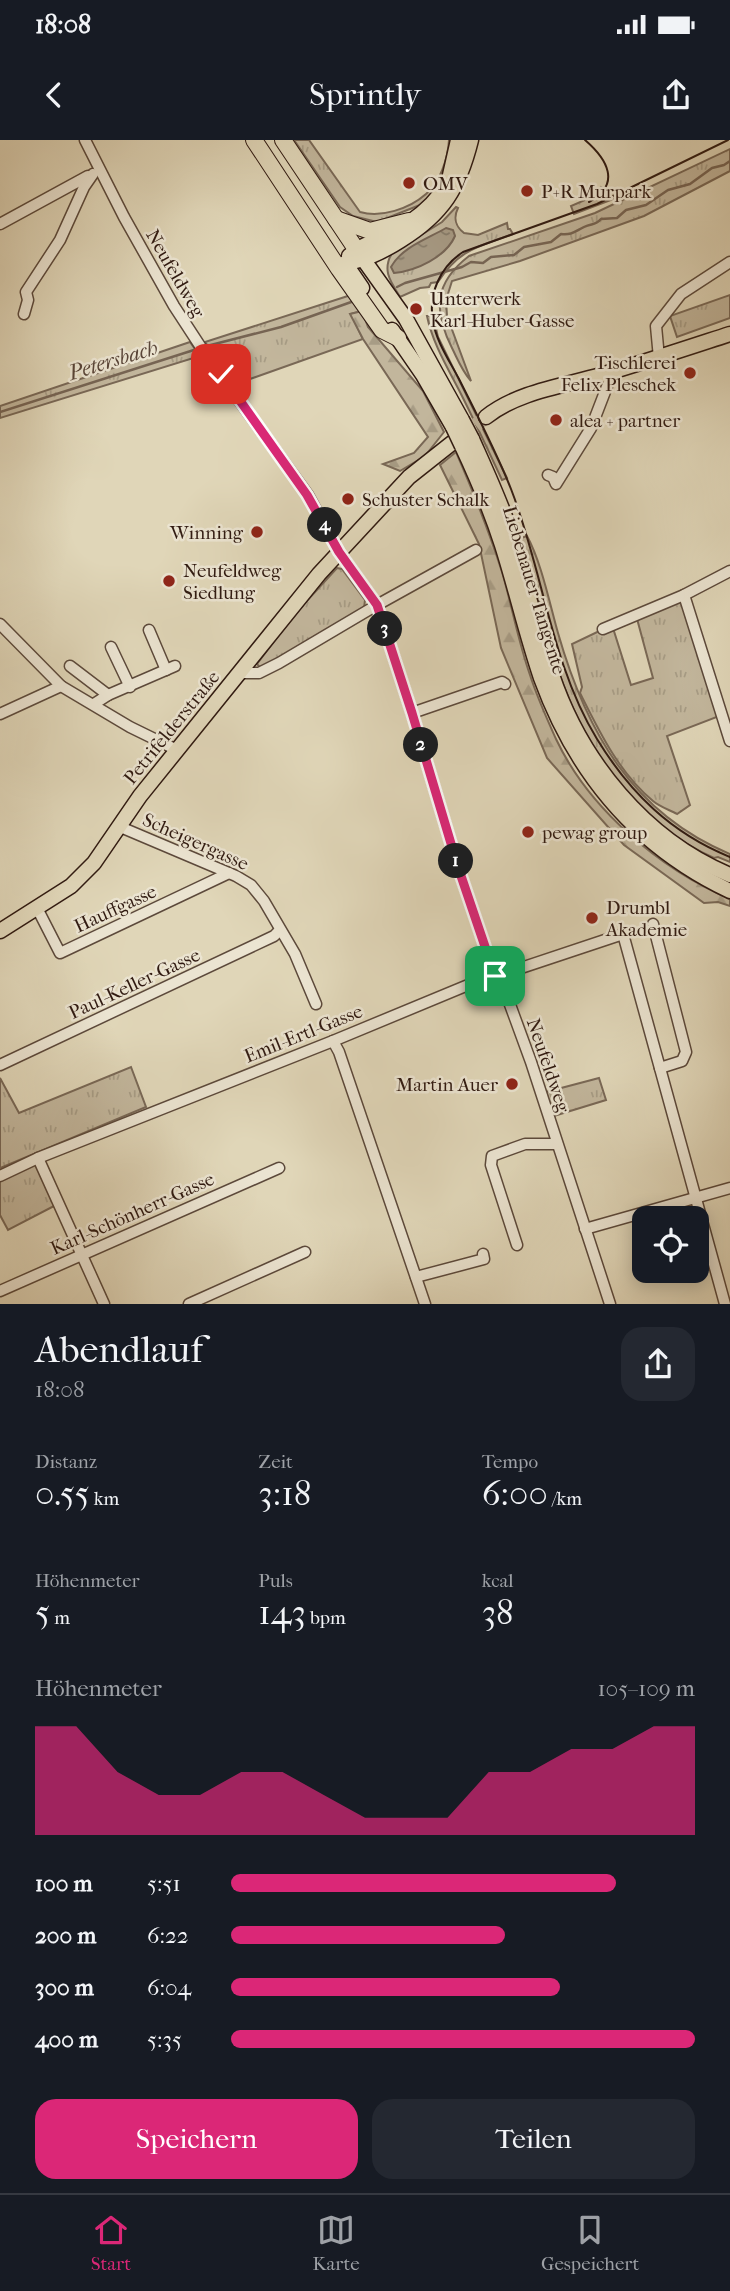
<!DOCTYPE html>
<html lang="de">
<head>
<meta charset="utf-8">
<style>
	:root { --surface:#171b24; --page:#242831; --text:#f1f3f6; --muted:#9ea1a6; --line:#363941; --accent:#db2777 }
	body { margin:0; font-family:"IM FELL French Canon",serif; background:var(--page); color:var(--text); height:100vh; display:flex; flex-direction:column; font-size:26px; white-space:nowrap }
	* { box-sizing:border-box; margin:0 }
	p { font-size:23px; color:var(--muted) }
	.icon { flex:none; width:38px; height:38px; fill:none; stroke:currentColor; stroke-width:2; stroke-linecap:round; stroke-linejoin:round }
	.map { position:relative; height:1164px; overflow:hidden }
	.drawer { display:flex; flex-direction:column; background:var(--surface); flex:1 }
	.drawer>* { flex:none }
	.controls { position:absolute; left:632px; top:1066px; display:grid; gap:14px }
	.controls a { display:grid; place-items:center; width:77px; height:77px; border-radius:14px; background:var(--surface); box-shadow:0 4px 18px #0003; font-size:35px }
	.pin { position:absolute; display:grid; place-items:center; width:60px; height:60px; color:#fff; margin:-30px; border-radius:14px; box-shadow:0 4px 10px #0006 }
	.km { position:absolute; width:35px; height:35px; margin:-18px; border-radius:50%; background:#222; color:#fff; font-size:19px; line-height:35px; text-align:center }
	.round { display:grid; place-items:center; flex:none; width:74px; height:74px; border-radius:21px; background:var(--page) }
	.headline { display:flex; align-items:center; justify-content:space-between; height:119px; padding:0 35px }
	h1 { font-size:38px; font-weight:600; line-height:52px }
	.figures { display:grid; grid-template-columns:repeat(3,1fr); gap:10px; height:119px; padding:7px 35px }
	.figures div { display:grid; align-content:center }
	.figures b { font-size:35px; font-weight:600 }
	.figures small { font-size:19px; font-weight:400 }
	.figures p { font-size:19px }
	.chart { height:196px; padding:14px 35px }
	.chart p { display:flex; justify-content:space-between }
	.chart svg { width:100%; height:126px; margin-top:7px; fill:var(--accent); opacity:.7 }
	.cta { display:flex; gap:14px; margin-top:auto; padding:14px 35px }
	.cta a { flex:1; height:80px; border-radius:21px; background:var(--accent); color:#fff; font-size:28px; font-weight:600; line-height:80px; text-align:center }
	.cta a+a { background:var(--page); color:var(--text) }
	ul { padding:0 35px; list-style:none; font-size:23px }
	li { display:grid; grid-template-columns:112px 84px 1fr; align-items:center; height:52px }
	li i { height:18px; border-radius:9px; background:var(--accent) }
	.status { display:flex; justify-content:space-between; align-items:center; height:49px; padding:0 35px; background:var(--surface); direction:ltr }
	.status svg { height:19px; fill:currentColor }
	header { display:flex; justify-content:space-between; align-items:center; height:91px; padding:0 35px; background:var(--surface); font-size:32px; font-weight:600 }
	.menu { display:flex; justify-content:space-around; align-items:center; height:98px; border-top:2px solid var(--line); background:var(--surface); font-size:19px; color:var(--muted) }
	.menu a { display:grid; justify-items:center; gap:4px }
	.menu .current { color:var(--accent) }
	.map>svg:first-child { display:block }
	.grass { fill:url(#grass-tufts); stroke:#796856; stroke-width:2 }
	.forest { fill:url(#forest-firs); stroke:#796856; stroke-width:2 }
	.water { fill:url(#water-ripples); stroke:#766453; stroke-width:2 }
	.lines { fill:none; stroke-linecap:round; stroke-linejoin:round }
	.stream { stroke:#766453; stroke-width:2.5 }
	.major-tunnel { stroke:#bdb097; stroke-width:14; stroke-dasharray:14 7; stroke-linecap:butt }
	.minor-casing { stroke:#5c493b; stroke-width:13 }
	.major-casing { stroke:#301a11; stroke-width:17 }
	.highway-casing { stroke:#301a11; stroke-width:18 }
	.minor { stroke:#ebe4d1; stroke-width:10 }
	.major { stroke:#e0d6b8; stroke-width:14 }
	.highway { stroke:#e0d6b8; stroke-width:16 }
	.tram { stroke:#301a11; stroke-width:2 }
	.major-bridge-casing { stroke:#301a11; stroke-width:17; stroke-linecap:butt }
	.major-bridge { stroke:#e0d6b8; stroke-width:14 }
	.route-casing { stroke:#fff; stroke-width:14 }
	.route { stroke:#db2777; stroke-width:9 }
	.poi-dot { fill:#8f2418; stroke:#ebe4d1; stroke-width:2.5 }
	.labels { text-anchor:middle; stroke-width:5; stroke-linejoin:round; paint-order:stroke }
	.poi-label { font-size:19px; fill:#301a11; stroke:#ebe4d1; text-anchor:start }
	.street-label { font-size:19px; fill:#301a11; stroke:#ebe4d1 }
	.water-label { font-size:21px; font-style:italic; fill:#594538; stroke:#ebe4d1 }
</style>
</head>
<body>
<div class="status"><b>18:08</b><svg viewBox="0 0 49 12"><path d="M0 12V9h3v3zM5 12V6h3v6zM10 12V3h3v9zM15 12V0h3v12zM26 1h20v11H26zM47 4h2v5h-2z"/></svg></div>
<header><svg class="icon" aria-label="back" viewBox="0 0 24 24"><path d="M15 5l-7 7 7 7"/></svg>Sprintly<svg class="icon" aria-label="share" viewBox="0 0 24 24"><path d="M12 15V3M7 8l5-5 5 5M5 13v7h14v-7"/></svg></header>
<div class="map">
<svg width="730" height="1164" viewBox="0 0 730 1164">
	<defs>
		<pattern id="grass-tufts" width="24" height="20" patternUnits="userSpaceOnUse" patternTransform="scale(1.75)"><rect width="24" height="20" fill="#c2b69c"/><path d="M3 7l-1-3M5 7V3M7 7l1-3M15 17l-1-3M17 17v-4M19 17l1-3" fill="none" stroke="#a79c85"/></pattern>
		<pattern id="forest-firs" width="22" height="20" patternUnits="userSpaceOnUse" patternTransform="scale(1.75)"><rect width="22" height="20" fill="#c2b69c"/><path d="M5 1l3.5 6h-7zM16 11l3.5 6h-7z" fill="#a79c85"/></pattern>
		<pattern id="water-ripples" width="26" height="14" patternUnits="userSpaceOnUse" patternTransform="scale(1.75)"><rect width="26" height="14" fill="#a4967f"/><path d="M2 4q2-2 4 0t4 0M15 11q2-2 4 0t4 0" fill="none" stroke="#867a67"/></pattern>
	</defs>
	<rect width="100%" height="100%" fill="#e0d6b8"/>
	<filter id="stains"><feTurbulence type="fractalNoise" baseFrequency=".00286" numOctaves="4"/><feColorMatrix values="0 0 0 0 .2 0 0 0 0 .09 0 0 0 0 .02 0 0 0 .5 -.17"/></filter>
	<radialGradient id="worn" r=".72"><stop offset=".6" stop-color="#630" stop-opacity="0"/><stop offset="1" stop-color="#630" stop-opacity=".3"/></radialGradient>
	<g class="grass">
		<path d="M294,0H309L360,72C381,78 409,69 426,54C440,43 448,18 449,0H453L444,37L431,57L420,65L377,82L353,76L340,67Z"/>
		<path d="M730,9V31L644,76L520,121L452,141L446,160L447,176L471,241C462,231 458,220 452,208C433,170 434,143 469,116L595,73Z"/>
		<path d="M601,47L608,51H620L621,56L574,74L571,66L592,57Z"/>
		<path d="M456,67L458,68C453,78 456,87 464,93L478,95L507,83L508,89H510L513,94C478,107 459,109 438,142L431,143L429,147L420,148L400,157C390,141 382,130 392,113L442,82Z"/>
		<path d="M351,155L362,171L351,174L363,199L236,244L205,202Z"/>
		<path d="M730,155V178L677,197L670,176Z"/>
		<path d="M427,176H433L438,197L507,338L502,340C489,312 476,284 462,256C449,230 433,205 427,176Z"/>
		<path d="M190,202L200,216L0,278V266Z"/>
		<path d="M527,396C541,421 550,465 558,493C586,591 632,673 730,714V722L718,717L714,718C640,685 589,615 562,541C555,523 550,504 545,485C539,463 529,416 518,399Z"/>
		<path d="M337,428L342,429L365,460L364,468L262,530L257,524L293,476Z"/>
		<path d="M684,455L722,575L667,596L690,665L677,674C670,670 660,667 653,661C619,633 599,591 580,553L582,547L572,504L612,485L631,545L653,538L636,475Z"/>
		<path d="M131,927L146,967L0,1028V938L19,973Z"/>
		<path d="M599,938L606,960L554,976L546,952Z"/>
		<path d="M36,1024L56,1065L8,1090L0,1075V1040Z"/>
	</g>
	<g class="forest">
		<path d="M362,171L368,187L423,251L444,292L425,316L400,331L383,324L414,313L428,297L363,199L350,174Z"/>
		<path d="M456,312C473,351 489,391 502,432C512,466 518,501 530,535C537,557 547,579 556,599C589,669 660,729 730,759V766L718,762L704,763L624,705L547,618L501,508L479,404L440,325Z"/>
	</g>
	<path class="water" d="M446,88L453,90L455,96C446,117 416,131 394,133L391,127C402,107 427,99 446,88Z"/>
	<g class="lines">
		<g class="stream">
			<path d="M397,147L405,143L462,127L471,122L483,123L491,117L514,115L524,107L551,102L561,94C572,95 574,92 584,87C592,83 595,86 601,79L617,78L626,70L646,65L668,50L690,44L712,28L724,25L730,21"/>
			<path d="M203,207L281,187L354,161"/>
			<path d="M0,272L197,209"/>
		</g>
		<path class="major-tunnel" d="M459,298L486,277"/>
		<defs>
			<g id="minor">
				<path d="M85,0L124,77L174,166L206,215L308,355L339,412L377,465L412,573L458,727L495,836L501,840L531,922L610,1164"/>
				<path d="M0,84L88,36"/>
				<path d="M24,174L28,160L26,152L60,100L84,47L93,34"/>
				<path d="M659,218L656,186L681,154L730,122"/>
				<path d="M548,335L553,337L556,344L591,288L613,231"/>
				<path d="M684,455L730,601"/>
				<path d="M0,484L61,546L130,587L177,610"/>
				<path d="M603,489L684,455L730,431"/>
				<path d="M149,490L166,530"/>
				<path d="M111,507L130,547"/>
				<path d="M70,526L108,555"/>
				<path d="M240,533H259L279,523L377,465L476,410"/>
				<path d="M94,564L108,555L175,526"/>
				<path d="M412,573L502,542L505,544"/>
				<path d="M0,574L61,546"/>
				<path d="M118,686L236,736L251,745L264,761L295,814L316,864"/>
				<path d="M37,768L60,813L229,733"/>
				<path d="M653,784L686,912L682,921L660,928"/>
				<path d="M333,901L339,912L425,1164"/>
				<path d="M0,925L274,796L280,790"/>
				<path d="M38,1018L104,1164"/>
				<path d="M0,1036L38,1018L333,901L485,838L500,835L623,794L725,1164"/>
				<path d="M585,1089L730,1048"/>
				<path d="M517,1105L491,1025L492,1016L525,1004H557"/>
				<path d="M416,1137L484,1119L483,1114"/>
				<path d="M0,1151L279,1028"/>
				<path d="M189,1164L305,1112"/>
			</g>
			<g id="major">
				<path d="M450,35L458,0"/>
				<path d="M356,109L406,179L462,280"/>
				<path d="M349,116C362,104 379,100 394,92C412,82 429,69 441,53"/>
				<path d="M356,121C373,117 387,109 401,100C443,74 459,48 471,0"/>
				<path d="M345,123L362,148"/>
				<path d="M392,190L423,235L453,287"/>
				<path d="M486,277C517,252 563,246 601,235C645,222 687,208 730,194"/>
				<path d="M472,299C484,326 497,354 507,382C523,433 535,484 552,535C581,621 645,700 730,735"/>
				<path d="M462,306C477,338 491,371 502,405C516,449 526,494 541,538C576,634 637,707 730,751"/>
				<path d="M0,791L71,746L94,723L140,656L319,434L409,337L452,303"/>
			</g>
			<g id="highway">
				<path d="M254,0L339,129L382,190L398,198"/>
				<path d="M283,0L356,109"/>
				<path d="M336,79L370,91L409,81"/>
			</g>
		</defs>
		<use href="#minor" class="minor-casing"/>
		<use href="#major" class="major-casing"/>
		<use href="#highway" class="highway-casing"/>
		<use href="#minor" class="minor"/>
		<use href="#major" class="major"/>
		<use href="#highway" class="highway"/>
		<g class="tram">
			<path d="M585,0C607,19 622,44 589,62"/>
			<path d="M728,0L597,64L463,112C440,127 428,154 433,181C436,201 449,220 459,239C477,275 496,311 511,349C543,431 551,524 597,599C630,653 671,693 730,717"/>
		</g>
		<defs>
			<g id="major-bridge">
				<path d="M462,280L472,299"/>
				<path d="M453,287L462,306"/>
			</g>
		</defs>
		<use href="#major-bridge" class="major-bridge-casing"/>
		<use href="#major-bridge" class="major-bridge"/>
	</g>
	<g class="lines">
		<defs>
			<path id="route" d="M221,234L307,355L339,412L377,465L412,573L458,727L495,836"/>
		</defs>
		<use href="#route" class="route-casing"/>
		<use href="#route" class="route"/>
	</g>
	<g class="poi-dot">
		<circle cx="409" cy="43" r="7"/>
		<circle cx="527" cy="51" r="7"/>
		<circle cx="416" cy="169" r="7"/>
		<circle cx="690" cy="233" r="7"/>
		<circle cx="556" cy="280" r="7"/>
		<circle cx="348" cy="359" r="7"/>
		<circle cx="257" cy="392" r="7"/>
		<circle cx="169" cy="441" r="7"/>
		<circle cx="528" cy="692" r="7"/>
		<circle cx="592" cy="778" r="7"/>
		<circle cx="512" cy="944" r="7"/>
	</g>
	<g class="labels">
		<g class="poi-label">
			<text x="423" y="50">OMV</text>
			<text x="541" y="58">P+R Murpark</text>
			<text x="430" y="165">Unterwerk<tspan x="430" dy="22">Karl-Huber-Gasse</tspan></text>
			<text x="676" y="229" text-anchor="end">Tischlerei<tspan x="676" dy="22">Felix Pleschek</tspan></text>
			<text x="570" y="287">alea + partner</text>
			<text x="362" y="366">Schuster Schalk</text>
			<text x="243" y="399" text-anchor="end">Winning</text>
			<text x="183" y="437">Neufeldweg<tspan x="183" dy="22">Siedlung</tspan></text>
			<text x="542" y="699">pewag group</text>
			<text x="606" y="774">Drumbl<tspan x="606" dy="22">Akademie</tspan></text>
			<text x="498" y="951" text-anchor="end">Martin Auer</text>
		</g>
		<g class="street-label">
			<text transform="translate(176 133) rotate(60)" y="7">Neufeldweg</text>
			<text transform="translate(535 450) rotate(73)" y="7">Liebenauer Tangente</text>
			<text transform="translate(171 587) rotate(-51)" y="7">Petrifelderstraße</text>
			<text transform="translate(196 701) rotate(24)" y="7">Scheigergasse</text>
			<text transform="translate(115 768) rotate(-25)" y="7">Hauffgasse</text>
			<text transform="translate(134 843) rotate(-25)" y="7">Paul-Keller-Gasse</text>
			<text transform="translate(303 893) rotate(-22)" y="7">Emil-Ertl-Gasse</text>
			<text transform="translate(549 925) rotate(71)" y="7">Neufeldweg</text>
			<text transform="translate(132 1073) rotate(-24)" y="7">Karl-Schönherr-Gasse</text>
		</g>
		<g class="water-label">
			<text transform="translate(113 220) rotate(-17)" y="7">Petersbach</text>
		</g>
	</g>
	<rect width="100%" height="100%" filter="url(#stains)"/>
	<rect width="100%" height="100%" fill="url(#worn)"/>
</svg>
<div class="controls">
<a><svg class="icon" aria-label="locate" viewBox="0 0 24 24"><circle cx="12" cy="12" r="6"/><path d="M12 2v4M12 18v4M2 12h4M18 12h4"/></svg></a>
</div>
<div class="pin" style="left:495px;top:836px;background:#1e9e55"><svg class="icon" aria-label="arrive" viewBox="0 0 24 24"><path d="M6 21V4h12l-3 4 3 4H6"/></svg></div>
<div class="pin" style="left:221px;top:234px;background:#d93025"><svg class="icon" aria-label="check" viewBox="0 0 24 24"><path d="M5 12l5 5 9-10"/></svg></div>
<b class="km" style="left:456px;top:721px">1</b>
<b class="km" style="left:421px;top:605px">2</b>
<b class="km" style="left:385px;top:489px">3</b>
<b class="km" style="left:325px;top:385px">4</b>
</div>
<section class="drawer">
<div class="headline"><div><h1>Abendlauf</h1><p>18:08</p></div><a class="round"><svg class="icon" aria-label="share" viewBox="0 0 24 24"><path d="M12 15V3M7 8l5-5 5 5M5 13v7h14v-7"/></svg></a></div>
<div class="figures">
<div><p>Distanz</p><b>0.55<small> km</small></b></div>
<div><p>Zeit</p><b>3:18</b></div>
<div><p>Tempo</p><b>6:00<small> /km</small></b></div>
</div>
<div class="figures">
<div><p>Höhenmeter</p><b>5<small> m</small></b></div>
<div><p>Puls</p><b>143<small> bpm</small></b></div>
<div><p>kcal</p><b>38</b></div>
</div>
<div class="chart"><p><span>Höhenmeter</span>105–109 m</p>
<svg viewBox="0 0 160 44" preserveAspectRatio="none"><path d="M0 44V6L10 6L20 22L30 30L40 30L50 22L60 22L70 30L80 38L90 38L100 38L110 22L120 22L130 14L140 14L150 6L160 6V44z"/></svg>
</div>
<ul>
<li><b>100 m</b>5:51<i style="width:83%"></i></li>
<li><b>200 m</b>6:22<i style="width:59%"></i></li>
<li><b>300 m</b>6:04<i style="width:71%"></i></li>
<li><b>400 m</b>5:35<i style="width:100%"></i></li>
</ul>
<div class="cta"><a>Speichern</a><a>Teilen</a></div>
</section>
<nav class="menu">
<a class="current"><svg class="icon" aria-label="home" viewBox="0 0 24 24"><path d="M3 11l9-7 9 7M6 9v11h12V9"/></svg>Start</a>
<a><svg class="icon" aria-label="map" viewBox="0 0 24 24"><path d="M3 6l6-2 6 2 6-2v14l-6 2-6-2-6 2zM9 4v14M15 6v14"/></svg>Karte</a>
<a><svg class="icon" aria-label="saved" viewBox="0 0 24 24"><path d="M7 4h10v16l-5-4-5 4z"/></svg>Gespeichert</a>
</nav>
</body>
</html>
